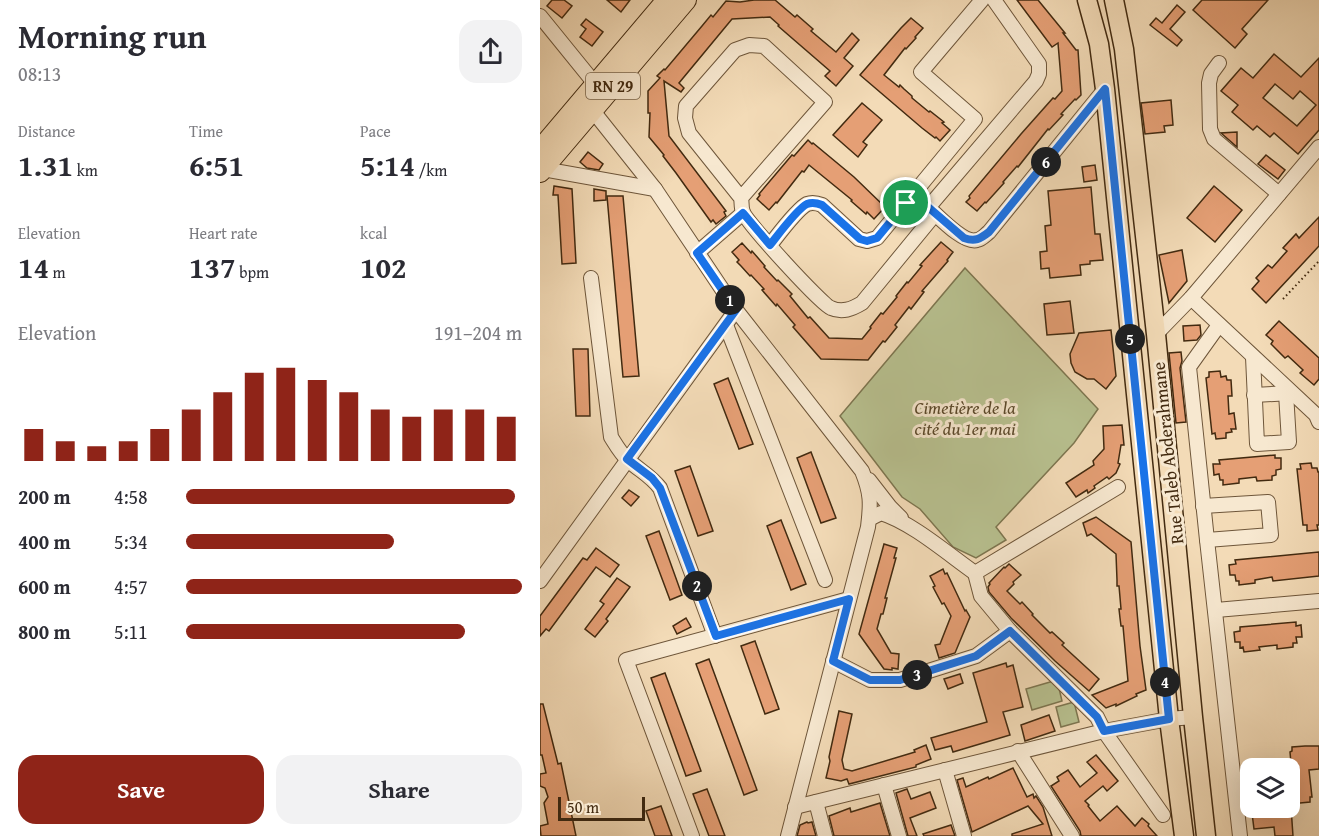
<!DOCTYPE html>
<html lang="en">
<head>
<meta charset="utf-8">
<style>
	:root { --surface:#fff; --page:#f2f2f3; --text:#2b2b33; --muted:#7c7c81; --accent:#8f2418 }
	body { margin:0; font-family:"Gentium Book Plus",serif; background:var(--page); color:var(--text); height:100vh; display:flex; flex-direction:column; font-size:22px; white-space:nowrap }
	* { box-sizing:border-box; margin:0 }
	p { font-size:20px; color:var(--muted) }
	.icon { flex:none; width:33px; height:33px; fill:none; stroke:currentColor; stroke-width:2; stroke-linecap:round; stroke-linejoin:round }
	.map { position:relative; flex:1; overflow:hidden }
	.panel { display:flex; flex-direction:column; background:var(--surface); width:540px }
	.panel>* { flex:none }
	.fabs { position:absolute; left:700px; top:758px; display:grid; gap:12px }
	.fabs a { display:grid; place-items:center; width:60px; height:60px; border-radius:12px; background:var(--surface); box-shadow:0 6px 24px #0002; font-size:30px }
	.scale { position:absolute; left:18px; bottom:15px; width:87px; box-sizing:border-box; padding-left:6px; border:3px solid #422a10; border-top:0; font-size:16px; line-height:21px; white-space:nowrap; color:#422a10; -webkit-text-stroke:4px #f7e8d0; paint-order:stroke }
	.pin { position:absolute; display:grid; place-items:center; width:51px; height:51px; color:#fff; margin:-26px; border:3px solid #fff; border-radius:50%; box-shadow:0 2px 6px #0007 }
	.km { position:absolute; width:30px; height:30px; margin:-15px; border-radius:50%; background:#222; color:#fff; font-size:16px; line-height:30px; text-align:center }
	.round { display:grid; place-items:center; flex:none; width:63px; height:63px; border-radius:18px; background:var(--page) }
	.overview { display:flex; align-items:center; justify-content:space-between; height:102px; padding:0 18px }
	h1 { font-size:33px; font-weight:700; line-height:45px }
	.stats { display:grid; grid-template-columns:repeat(3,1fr); gap:9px; height:102px; padding:6px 18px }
	.stats div { display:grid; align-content:center }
	.stats b { font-size:30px; font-weight:700 }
	.stats small { font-size:16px; font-weight:400 }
	.stats p { font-size:16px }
	.chart { height:168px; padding:12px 18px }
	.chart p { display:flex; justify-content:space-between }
	.chart svg { width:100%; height:108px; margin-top:6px; stroke:var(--accent); stroke-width:6 }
	.button { display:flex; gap:12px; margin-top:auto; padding:12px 18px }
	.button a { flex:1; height:69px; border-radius:18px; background:var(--accent); color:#fff; font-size:24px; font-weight:700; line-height:69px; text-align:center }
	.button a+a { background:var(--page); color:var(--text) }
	ul { padding:0 18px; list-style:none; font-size:20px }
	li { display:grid; grid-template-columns:96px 72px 1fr; align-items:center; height:45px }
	li i { height:15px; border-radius:8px; background:var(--accent) }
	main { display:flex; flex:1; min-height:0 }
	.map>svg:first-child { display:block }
	.green { fill:#b8c190; stroke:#7d7650; stroke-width:1.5 }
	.building { fill:#e59f75; stroke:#422a10; stroke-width:1.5; fill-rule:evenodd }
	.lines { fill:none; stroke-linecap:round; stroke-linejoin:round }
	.minor-casing { stroke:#6e563a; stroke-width:16 }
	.major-casing { stroke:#422a10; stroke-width:21 }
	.highway-casing { stroke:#422a10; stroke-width:22 }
	.path { stroke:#422a10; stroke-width:2; stroke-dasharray:1.5 3; stroke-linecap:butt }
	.minor { stroke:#f7e8d0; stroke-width:14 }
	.major { stroke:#f3dbb7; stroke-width:18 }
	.highway { stroke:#f3dbb7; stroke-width:20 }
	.route-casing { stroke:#fff; stroke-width:12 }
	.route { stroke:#1a73e8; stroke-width:8 }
	.labels { text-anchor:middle; stroke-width:6; stroke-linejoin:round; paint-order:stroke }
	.shield { fill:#f7e8d0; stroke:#78634a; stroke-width:1.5 }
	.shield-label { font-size:16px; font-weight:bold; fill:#422a10 }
	.park-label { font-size:18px; font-style:italic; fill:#5a482a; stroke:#f7e8d0 }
	.street-label { font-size:18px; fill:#422a10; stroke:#f7e8d0 }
</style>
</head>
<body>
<main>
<section class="panel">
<div class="overview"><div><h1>Morning run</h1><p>08:13</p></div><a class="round"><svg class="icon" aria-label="share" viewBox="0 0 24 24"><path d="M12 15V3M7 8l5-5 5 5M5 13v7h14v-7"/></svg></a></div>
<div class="stats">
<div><p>Distance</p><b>1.31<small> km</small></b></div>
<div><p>Time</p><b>6:51</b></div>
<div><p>Pace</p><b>5:14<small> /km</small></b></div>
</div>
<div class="stats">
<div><p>Elevation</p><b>14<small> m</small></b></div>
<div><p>Heart rate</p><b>137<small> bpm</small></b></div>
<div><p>kcal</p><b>102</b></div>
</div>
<div class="chart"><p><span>Elevation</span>191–204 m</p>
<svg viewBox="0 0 160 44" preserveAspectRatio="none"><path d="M5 44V31M15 44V36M25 44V38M35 44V36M45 44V31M55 44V23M65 44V16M75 44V8M85 44V6M95 44V11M105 44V16M115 44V23M125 44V26M135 44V23M145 44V23M155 44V26"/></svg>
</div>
<ul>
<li><b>200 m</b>4:58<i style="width:98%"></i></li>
<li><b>400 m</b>5:34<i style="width:62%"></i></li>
<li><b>600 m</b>4:57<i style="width:100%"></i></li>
<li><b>800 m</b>5:11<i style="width:83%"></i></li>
</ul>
<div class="button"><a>Save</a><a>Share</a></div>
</section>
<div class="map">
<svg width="779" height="836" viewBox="0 0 779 836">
	<rect width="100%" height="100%" fill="#f3dbb7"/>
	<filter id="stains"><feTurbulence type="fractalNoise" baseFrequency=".00333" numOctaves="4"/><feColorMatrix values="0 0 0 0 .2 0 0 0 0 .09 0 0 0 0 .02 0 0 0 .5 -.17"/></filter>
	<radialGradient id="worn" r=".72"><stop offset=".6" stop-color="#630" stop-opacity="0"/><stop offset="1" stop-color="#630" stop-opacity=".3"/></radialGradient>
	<g class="green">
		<path d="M425,268L558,409L534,443L456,527L466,540L436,558L413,547L380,509L362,497L300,416Z"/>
		<path d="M517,680L522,701L492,710L486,689Z"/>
		<path d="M534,702L539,722L521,727L516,707Z"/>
	</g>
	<g class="building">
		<path d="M12,0H24L32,6L22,18L7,6Z"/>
		<path d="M67,0H90L81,12Z"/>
		<path d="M214,0H235L255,17L257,15L273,29L271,31L296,52L312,33L319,40L304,58L313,66L296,86L285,76L290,71L238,26L239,25L230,17L192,19L139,83L144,88L141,92L124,81L129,136L186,211L184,212L186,216L176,224L173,220L171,222L136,173L123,156L124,155L109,137L110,113H108V91L120,78L117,76L124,69L125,70L162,26L171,15L173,17L186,1L200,2Z"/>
		<path d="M477,0H498L525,33H523L536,50H538L541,95L536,100L535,99L521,114L523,115L509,130L508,129L478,167L477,166L463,182L464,183L446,203L445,202L437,211L426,202L430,198L429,196L481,134L513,98L515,99L522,91L518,43L512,47Z"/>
		<path d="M662,0H728L702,29L707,34L695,48L653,10Z"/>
		<path d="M637,5L645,12L630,29L642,40L637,46L610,25L616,18L622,23Z"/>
		<path d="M371,18L383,28L375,37L376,38L366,49L365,48L344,75L359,87L360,85L364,89L372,96V98L389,112L390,111L404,122L402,123L410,130L400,141L396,137L395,138L382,128L320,75L361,28Z"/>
		<path d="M46,19L63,32L52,46L40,37L46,29L41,25Z"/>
		<path d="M734,54L761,77L779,58V130L758,154L734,133L730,137L717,126L713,130L692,112L698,105L681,91L701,68L713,78ZM735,84L753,99L760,91L776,105L757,126L723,98Z"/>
		<path d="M631,100L633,125L624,126L625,132L605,134L601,103Z"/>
		<path d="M322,103L342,120L323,142L327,145L318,157L293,135Z"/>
		<path d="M697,132V147L681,133Z"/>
		<path d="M268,140L272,144L273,143L314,177L345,207L334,219L327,212L326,214L311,201L312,200L269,165L264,172L262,171L237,203L236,202L229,210L217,199L220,195L219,194L252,155L254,156Z"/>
		<path d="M48,152L63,164L59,170L47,168L40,162Z"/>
		<path d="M726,155L745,170L738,179L718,164Z"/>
		<path d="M555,165L557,180L544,182L542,167Z"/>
		<path d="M14,186L32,189L36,263L22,264L18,195H13Z"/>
		<path d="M674,186L702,210L675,242L647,218Z"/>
		<path d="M551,187L555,234H560L563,260L550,261V264L540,265L541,275L510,278L509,268L501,269L500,252L507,251L505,226L511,225L508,191Z"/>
		<path d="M54,189L66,191V200L54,201Z"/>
		<path d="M67,196H83L99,376L83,377Z"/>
		<path d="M779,217V246L726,303L712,289L719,281L716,278L728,265L732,268L747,251L743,248L756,234L759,238Z"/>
		<path d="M401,242L413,252L407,260L408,261L382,291L384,292L371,309L369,307L355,325L357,327L345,342L343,341L328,360L281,359L253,327L255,325L237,304L236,306L222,290L224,289L211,275L210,276L201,266L197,262L199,260L192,252L202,243L211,253L212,251L225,266L224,267L237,281L238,280L252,294L250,296L268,318L270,317L289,338L322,339L331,328L330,327L341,313L343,314L357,297L356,296L367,282L368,283L382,266L380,265Z"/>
		<path d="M642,250L647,281L629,303L619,255Z"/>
		<path d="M530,301L534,333L507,335L504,304Z"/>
		<path d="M739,321L779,358V379L774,385L760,373L763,370L748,356L745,358L731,344L733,341L726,335Z"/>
		<path d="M660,325L661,335L657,340L644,341L643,326Z"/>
		<path d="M571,330L576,376L566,389L554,379H547L535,372L531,363L530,354L539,333Z"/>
		<path d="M33,349H48L50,416H36Z"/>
		<path d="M641,352L642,361L640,368L646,422L636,423L629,353Z"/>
		<path d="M680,371L681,377L686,376L687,380H691L692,396H688L689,414L694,413L696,429H691L692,432L686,433V438L676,439L675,433L672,434L666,378L669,377V372Z"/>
		<path d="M188,378L213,444L199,449L174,384Z"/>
		<path d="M582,425L584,445H581L578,463L580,464L576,473L569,479L567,477L554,486L555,488L548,493L547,490L536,497L526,483L554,465L553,461L564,449L563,426Z"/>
		<path d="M271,452L296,518L281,523L257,458Z"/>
		<path d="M735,455V458H741V469L736,470V475L732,476V480L717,481L716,477L699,479V483L683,485V480H680L679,474L674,475L673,464H680L679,460Z"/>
		<path d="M771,463L772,468H777L778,472H779V525H777L778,530L767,531V525H763L757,469H761L760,464Z"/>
		<path d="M150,466L173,531L158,536L135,471Z"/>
		<path d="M89,490L99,497L91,506L82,498Z"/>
		<path d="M556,517L591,542L600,646L606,690L596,694L597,696L576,706V704L566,708L552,695L588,681L583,626H581L580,618L579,609H581L579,586H577V580L576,554L551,534L547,536L543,523Z"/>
		<path d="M241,520L266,584L251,590L227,526Z"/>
		<path d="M119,531L142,595L130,600L106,536Z"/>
		<path d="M344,544L357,548L354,558H356L345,598H347L343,614H341L337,629L351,653L359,654L358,669L352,668V670L344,669L319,634Z"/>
		<path d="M56,548L79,565L70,577L56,567L9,631L6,629L0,636V616L43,558L47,560Z"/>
		<path d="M779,552V576L733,581L732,577L715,580V583L699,585V581H696L695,575H690L689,565L696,564L695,560Z"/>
		<path d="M469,564L481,575L473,582L474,584L467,591L480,604L482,602L493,614L492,615L510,633L512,632L524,643L522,645L559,679L549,691L515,661L471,618L449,592L448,587L450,584L449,583L464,567L465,568Z"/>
		<path d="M403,569L405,574L407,573L425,611L426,610L430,617L415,653L399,658L395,645L400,644L411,616L404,603L402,604L393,587L395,586L390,576Z"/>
		<path d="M77,578L90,587L66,619L68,621L55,637L45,629L64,604L60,601Z"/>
		<path d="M146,618L151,627L137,634L133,626Z"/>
		<path d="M756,622V626L761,625L762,637H756L757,643H753V647L737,649V645L719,647L720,650L704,652L703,647L700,648V642H695L694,632L700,631V627Z"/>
		<path d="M215,641L239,709L225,714L201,646Z"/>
		<path d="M169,659L217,790L204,795L156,664Z"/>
		<path d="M466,663L467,667L473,665L483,707L463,712L470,735L413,752L411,746L395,750L391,738L447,722L433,673Z"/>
		<path d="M125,673L161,771L146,776L111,678Z"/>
		<path d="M420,674L423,683L408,689L404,679Z"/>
		<path d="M0,704H3L18,764L21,763L36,836H1L0,826L8,824L4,803L8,797L5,788L0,786V774L6,773L2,755H0Z"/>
		<path d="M299,711L312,714L302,760L304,769L312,771L375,752L374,750L386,745L391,759L376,765V767L309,784L307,779L301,781L286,778L290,761L289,757Z"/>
		<path d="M509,715L515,731L485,741L481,725Z"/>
		<path d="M765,746H779V769L769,770L772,797H770V802L750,804V786H753L750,752L752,751V747Z"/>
		<path d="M556,755L578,781L567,791L563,786L545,801L549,805L548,806L560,821L577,806L595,826L602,818L609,824L608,826L617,836H541L540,831L511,786L519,781L517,777L528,770L540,787L557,773L547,762Z"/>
		<path d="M473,768L487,797L493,794L494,798L496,796L503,807L512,836H472V834L503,824L488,806L432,832L417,780L423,778L426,787L448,777L449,779Z"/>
		<path d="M167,789L185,836H169L153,794Z"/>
		<path d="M367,789L371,799L390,792L396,808L370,818L377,836H368L356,793Z"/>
		<path d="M340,803L350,836H294L289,816L310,808L311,812Z"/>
		<path d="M121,806L132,836H115L106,811Z"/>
		<path d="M727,807H751L753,836H735L734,827L714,829L712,813H714L713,808Z"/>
		<path d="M267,822L268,823L272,822L276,836H257L260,825Z"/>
		<path d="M411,825L415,836H384L383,834Z"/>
	</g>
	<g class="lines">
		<defs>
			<g id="minor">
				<path d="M0,16L56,85"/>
				<path d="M679,63L671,74L669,83L670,129L674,139L739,194"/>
				<path d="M53,111L115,189L196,310L322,471C331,493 331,503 328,527L248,836"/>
				<path d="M3,169L115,189"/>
				<path d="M201,198L149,133L145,118L146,106L195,50L209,45L224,46L285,102L201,198C202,202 201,208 203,212C206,222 282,305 291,308C302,313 312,309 322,303L395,214"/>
				<path d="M390,209C399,217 424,244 437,240C442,239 445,235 449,232L565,89"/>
				<path d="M381,216L496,81L499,74V64L454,0"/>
				<path d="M230,245C238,235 257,209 267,204C272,202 277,203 282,205L319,239L327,241L337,238L435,119L381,72L442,0"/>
				<path d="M157,253L203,213"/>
				<path d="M51,278L71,437C76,445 81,454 88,460C100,471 110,475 120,488L175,636"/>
				<path d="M651,298L776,415L779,422"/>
				<path d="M186,325L285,580"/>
				<path d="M679,325L649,367L667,540L700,836"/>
				<path d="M616,334L651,298L779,147"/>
				<path d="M713,357L717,444L749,442L746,393"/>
				<path d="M714,395L751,393"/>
				<path d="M329,480L350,507L361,518"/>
				<path d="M663,506L728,502L731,535L667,540"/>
				<path d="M329,519L341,513C371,522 408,554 435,573L578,487"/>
				<path d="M0,581L196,310"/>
				<path d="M676,610L779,601"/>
				<path d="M470,631L557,717L564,731L623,815"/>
				<path d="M293,661L330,680H360L436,656L470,631L441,596L435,573"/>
				<path d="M478,751L532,836"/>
				<path d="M405,770L424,836"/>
				<path d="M344,785L359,836"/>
				<path d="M276,802L285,836"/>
				<path d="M255,807L564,731L629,719L653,717"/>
				<path d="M152,836L86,660L309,599"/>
			</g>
			<g id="major">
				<path d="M547,0L559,44L565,89L629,719L644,836"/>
				<path d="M574,0L584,49L616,334L653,717L666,836"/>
			</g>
			<g id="highway">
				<path d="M0,150L127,0"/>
				<path d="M0,172L146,0"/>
			</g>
		</defs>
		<use href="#minor" class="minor-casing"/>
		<use href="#major" class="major-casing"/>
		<use href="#highway" class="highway-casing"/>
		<path class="path" d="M743,299L779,261"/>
		<use href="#minor" class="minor"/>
		<use href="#major" class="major"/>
		<use href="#highway" class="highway"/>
	</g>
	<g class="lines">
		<defs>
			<path id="route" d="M565,89L629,719L564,731L557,717L470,631L436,656L360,680H330L293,661L309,599L176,636L120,488L112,478L87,459L196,310L157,253L203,213L230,245C238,235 257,209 267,204C272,202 277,203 282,205L320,239L327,241L337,238L366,203L381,216L388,207L424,238C435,242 440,239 449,232Z"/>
		</defs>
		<use href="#route" class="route-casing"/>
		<use href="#route" class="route"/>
	</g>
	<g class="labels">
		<rect class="shield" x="46" y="73" width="54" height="26" rx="4.5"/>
		<g class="shield-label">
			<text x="73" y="92">RN 29</text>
		</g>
		<g class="park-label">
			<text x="425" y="414">Cimetière de la<tspan x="425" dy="21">cité du 1er mai</tspan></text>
		</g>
		<g class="street-label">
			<text transform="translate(628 453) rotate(-96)" y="6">Rue Taleb Abderahmane</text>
		</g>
	</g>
	<rect width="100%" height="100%" filter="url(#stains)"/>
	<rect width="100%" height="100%" fill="url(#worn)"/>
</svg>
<div class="fabs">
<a><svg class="icon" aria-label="layers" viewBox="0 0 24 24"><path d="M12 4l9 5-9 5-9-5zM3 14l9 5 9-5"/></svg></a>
</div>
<div class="scale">50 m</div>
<div class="pin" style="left:366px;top:203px;background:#1e9e55"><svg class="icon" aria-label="arrive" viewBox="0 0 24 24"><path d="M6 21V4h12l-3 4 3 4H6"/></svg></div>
<b class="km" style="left:190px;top:300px">1</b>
<b class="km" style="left:157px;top:586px">2</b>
<b class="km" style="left:377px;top:675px">3</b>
<b class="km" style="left:625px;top:682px">4</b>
<b class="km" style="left:590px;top:339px">5</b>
<b class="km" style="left:506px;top:162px">6</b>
</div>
</main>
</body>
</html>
